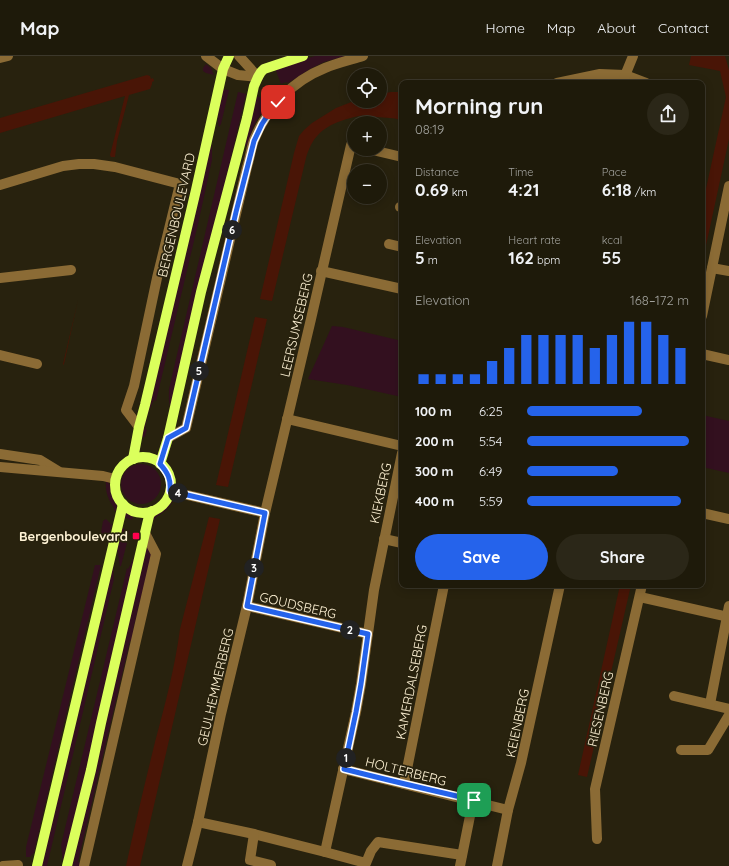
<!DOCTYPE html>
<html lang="en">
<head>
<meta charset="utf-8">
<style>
	:root { --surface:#1e1a0a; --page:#2b2718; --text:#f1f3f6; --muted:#a1a19c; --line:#3c382b; --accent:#2563eb }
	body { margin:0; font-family:Quicksand,sans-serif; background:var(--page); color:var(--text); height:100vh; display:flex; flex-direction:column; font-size:15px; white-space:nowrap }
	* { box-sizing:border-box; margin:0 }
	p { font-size:13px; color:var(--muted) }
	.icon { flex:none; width:22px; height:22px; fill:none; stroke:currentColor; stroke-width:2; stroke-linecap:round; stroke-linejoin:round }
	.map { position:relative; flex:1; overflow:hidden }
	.sheet { position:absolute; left:399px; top:24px; width:306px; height:508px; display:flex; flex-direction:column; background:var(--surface); border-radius:8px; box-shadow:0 2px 10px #0003,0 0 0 1px var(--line) }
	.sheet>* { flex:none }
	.controls { position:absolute; left:347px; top:12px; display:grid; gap:8px }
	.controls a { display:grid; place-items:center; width:40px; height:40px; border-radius:50%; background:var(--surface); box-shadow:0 2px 10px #0003,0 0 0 1px var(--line); font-size:20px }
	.pin { position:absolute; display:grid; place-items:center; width:34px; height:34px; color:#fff; margin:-17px; border-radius:8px; box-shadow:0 2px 6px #0006 }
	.km { position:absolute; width:20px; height:20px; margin:-10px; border-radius:50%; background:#222; color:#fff; font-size:11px; line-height:20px; text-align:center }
	.round { display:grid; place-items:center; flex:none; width:42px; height:42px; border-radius:21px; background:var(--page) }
	.head { display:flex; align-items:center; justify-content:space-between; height:68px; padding:0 16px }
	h1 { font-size:22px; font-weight:800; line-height:30px }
	.stats { display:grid; grid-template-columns:repeat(3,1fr); gap:6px; height:68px; padding:4px 16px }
	.stats div { display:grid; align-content:center }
	.stats b { font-size:17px; font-weight:800 }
	.stats small { font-size:11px; font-weight:400 }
	.stats p { font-size:11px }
	.chart { height:112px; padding:8px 16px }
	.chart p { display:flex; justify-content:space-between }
	.chart svg { width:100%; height:72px; margin-top:4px; stroke:var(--accent); stroke-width:6 }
	.action { display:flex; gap:8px; margin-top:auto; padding:8px 16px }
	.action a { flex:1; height:46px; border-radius:24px; background:var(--accent); color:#fff; font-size:16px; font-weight:800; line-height:46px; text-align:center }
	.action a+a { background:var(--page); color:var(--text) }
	ul { padding:0 16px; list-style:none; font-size:13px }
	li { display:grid; grid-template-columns:64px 48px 1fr; align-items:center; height:30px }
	li i { height:10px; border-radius:5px; background:var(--accent) }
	header { display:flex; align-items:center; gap:24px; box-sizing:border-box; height:56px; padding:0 20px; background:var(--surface); border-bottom:1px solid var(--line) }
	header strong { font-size:19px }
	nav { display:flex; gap:22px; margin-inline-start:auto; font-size:14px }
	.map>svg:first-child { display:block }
	.green { fill:#33101f }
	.water { fill:#491506 }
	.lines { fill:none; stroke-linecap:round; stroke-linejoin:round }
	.minor { stroke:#8b6b35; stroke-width:10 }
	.major { stroke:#dbff5c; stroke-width:10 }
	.route-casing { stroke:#fff; stroke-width:8 }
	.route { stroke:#2563eb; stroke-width:5 }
	.poi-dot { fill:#ff014e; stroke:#28220e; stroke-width:1.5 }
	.labels { text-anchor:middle; stroke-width:3.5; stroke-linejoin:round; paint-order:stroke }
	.street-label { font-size:13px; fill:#fff3d5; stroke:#28220e }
	.poi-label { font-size:13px; font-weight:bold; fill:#fff3d5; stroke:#28220e; text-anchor:end }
</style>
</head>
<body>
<header>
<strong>Map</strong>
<nav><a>Home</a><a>Map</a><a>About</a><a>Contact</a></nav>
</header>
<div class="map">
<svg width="729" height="810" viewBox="0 0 729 810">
	<rect width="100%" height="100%" fill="#28220e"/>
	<g class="green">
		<path d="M315,0H345L324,6L310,13L288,27L286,26L281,28L275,12Z"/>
		<path d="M206,8L211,12L214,19L206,17L203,15V12Z"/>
		<path d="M222,33L229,34L221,68L219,71C216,63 220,42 222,33Z"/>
		<path d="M238,36L246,38L185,297L171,352C168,347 169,339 169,333Z"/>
		<path d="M255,40L275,44C265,52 254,65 251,78C250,82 250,87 250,91L244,89Z"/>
		<path d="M211,89L212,90V104L198,168L156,345L154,344C149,354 146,362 145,374L147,373L145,381H141Z"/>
		<path d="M332,270L343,271L402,285V341L347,329L308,323Z"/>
		<path d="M702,359L729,365V417L702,411Z"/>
		<circle cx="141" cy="428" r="20"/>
		<path d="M106,425C115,431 118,445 116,455L114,454V452C108,443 105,435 106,425Z"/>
		<path d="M172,441H175C171,450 165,456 156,461V463L150,465C151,462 152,458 154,455C157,452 168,443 172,441Z"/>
		<path d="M125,454L134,456L132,464L123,461Z"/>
		<path d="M106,463L112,469L108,483L102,484L100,482L103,465Z"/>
		<path d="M119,471L130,475L121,510H120L117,492Z"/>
		<path d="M138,476H142L66,799L63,806L61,789L127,512L128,513C134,503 138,494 138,483H136Z"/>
		<path d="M145,488L152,498L148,513L133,574H136L133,586L130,585L78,806L81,807L80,810H69Z"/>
		<path d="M113,506L114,523L47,810H40Z"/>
		<path d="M95,509H101L34,797L30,801H26V791Z"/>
	</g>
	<g class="water">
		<path d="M691,0H725L729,14V83L702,208V151L726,41L720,15L689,9Z"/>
		<path d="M147,19L150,20L151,23L153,22L154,25L152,26V28L150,33L129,39L117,85L115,101H111L110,99L125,40L0,77V62Z"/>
		<path d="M391,36H402V65C394,61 386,62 377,61C371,60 365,59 359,60C353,61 346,63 341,65C321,72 312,82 306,102L272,245L260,243L294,97L299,80L304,74L312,67L336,52L354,45H380V38Z"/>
		<path d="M78,244L64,308V309L63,308Z"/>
		<path d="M255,261L267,263L228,431L216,429Z"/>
		<path d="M209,461L220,463L140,810H126C135,768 145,727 155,686C165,649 175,611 180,573Z"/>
		<path d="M620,529H631L587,721L578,719Z"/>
	</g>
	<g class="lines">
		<g class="minor">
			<path d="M206,0L223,13L238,19L258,21"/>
			<path d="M239,0L258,21"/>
			<path d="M0,2L8,0"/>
			<path d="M557,27L600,18L625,19L646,27"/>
			<path d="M622,27L633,0"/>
			<path d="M368,93L402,101"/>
			<path d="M0,129L63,110L79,108H94L115,111L180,128L157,222L134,330L126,354L139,371"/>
			<path d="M400,151H402"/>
			<path d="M389,188L402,191"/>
			<path d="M712,212L729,215"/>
			<path d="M321,215L402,233"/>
			<path d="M0,222L71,214"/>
			<path d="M702,260L729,130"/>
			<path d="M702,298L729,304"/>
			<path d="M0,299L37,308"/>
			<path d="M287,363L402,390"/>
			<path d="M168,382L186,372L247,111C250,102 251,92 254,84C267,52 292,25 325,12C337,7 350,4 363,0"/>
			<path d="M402,397L374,534L361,628L356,656L325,796L366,807L371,795L378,786L462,799"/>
			<path d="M0,398L40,404L58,415"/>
			<path d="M0,411L103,420L115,423"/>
			<path d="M170,435L265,457"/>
			<path d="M702,457L729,463"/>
			<path d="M384,483L402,487"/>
			<path d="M640,541L729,561"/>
			<path d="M247,550L368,578"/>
			<path d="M674,640L729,653"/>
			<path d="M710,648L729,550"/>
			<path d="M681,694H708L729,659"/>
			<path d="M343,713L508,754"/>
			<path d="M404,728L444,529"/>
			<path d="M198,766L254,778L325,796"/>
			<path d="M254,778L250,804L271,809"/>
			<path d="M597,783L595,733L642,529"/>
			<path d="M3,810L18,809"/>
			<path d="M84,810L156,498L145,477"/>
			<path d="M187,810L198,766L221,658L247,550L265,457L311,263L351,89L354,90"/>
			<path d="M460,810L470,760"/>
			<path d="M497,810L508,754L521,707L560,529"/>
		</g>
		<g class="major">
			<circle cx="143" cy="429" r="28"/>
			<path d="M133,403L139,371L145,349L196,134L223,13L229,0"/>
			<path d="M160,408L168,382L201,236L247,62L254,30L258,21L261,16L264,13L303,0"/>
			<path d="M37,810L123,448"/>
			<path d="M67,810L91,714L101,667L145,477L149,460L152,455"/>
		</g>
	</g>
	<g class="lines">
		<defs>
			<path id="route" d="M278,46L273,51L262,68L254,85L236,156L186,372L168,382L160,408C168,417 171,423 170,435L265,457L247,550L368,578L361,628L356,656L344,713C387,724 430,734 474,744"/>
		</defs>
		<use href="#route" class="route-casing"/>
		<use href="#route" class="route"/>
	</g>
	<rect class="poi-dot" x="132" y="476" width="8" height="8" rx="2"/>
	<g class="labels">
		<g class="street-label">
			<text transform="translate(176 159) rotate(-77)" y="5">BERGENBOULEVARD</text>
			<text transform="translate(296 269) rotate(-77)" y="5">LEERSUMSEBERG</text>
			<text transform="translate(380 437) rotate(-78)" y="5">KIEKBERG</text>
			<text transform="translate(298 549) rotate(13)" y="5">GOUDSBERG</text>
			<text transform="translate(411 626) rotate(-79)" y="5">KAMERDALSEBERG</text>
			<text transform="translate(215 631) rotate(-77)" y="5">GEULHEMMERBERG</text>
			<text transform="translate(600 653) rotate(-77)" y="5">RIESENBERG</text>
			<text transform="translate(517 667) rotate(-78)" y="5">KEIENBERG</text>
			<text transform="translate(406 715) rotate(14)" y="5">HOLTERBERG</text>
		</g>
		<g class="poi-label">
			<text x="128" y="485">Bergenboulevard</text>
		</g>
	</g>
</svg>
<div class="controls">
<a><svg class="icon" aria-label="locate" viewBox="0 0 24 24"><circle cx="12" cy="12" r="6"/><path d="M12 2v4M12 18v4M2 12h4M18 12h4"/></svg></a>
<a>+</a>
<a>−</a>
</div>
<div class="pin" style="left:474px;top:744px;background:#1e9e55"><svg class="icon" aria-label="arrive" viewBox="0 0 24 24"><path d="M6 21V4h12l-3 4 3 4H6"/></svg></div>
<div class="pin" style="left:278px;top:46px;background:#d93025"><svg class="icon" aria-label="check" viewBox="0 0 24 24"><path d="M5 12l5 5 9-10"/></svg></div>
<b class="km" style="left:346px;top:702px">1</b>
<b class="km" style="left:350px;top:574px">2</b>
<b class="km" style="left:254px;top:512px">3</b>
<b class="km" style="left:178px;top:437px">4</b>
<b class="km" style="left:199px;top:315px">5</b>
<b class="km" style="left:232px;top:174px">6</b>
<section class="sheet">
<div class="head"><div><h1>Morning run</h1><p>08:19</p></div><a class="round"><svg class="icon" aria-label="share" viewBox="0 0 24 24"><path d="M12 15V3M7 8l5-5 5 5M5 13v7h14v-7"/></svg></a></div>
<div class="stats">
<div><p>Distance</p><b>0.69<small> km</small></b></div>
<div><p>Time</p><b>4:21</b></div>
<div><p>Pace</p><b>6:18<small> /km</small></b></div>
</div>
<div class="stats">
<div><p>Elevation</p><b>5<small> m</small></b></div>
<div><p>Heart rate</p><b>162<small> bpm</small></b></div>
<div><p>kcal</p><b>55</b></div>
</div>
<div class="chart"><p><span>Elevation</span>168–172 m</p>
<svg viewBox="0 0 160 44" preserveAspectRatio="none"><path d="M5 44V38M15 44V38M25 44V38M35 44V38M45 44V30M55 44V22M65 44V14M75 44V14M85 44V14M95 44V14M105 44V22M115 44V14M125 44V6M135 44V6M145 44V14M155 44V22"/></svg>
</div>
<ul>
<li><b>100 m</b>6:25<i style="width:71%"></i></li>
<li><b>200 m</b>5:54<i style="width:100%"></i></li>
<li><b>300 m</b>6:49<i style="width:56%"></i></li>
<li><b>400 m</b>5:59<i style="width:95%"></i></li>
</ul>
<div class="action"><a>Save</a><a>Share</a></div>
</section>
</div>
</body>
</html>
